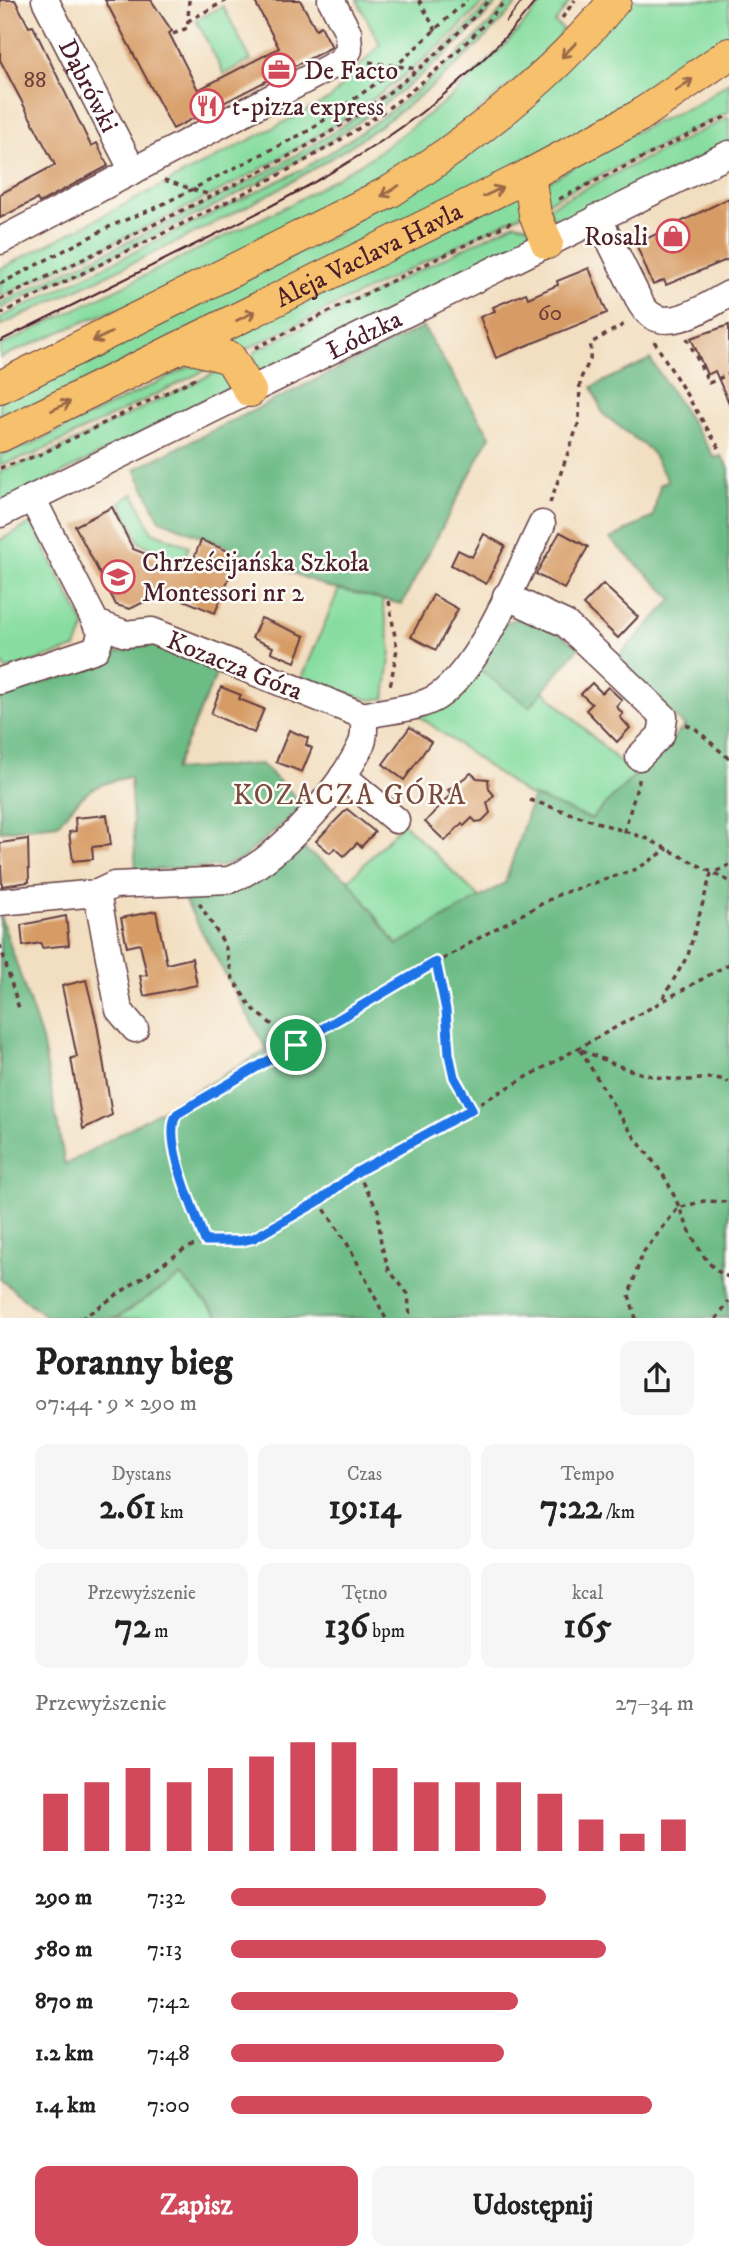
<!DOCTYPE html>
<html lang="pl">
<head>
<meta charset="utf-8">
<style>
	:root { --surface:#fff; --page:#f6f6f6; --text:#222; --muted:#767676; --accent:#d1495b }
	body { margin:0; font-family:"IM FELL DW Pica",serif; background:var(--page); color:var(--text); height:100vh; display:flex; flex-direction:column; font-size:26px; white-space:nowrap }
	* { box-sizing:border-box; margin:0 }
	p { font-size:23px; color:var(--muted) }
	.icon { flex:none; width:38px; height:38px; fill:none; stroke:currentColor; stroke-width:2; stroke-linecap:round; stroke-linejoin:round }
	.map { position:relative; height:1318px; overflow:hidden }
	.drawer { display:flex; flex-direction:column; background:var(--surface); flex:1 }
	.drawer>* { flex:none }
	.pin { position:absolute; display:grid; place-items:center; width:60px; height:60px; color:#fff; margin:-30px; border:4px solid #fff; border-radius:50%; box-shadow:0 2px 7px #0007 }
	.round { display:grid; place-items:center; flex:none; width:74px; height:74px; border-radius:14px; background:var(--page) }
	.head { display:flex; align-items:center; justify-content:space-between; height:119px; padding:0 35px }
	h1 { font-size:38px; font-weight:700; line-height:52px }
	.stats { display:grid; grid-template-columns:repeat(3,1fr); gap:10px; height:119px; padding:7px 35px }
	.stats div { display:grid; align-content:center; border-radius:14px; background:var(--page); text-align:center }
	.stats b { font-size:35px; font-weight:700 }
	.stats small { font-size:19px; font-weight:400 }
	.stats p { font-size:19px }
	.chart { height:196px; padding:14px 35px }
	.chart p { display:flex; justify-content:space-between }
	.chart svg { width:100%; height:126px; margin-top:7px; stroke:var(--accent); stroke-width:6 }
	.primary-button { display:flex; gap:14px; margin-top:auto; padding:14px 35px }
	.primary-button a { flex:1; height:80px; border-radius:14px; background:var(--accent); color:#fff; font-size:28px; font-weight:700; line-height:80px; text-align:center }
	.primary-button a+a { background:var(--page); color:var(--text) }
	ul { padding:0 35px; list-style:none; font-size:23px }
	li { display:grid; grid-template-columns:112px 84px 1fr; align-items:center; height:52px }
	li i { height:18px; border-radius:9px; background:var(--accent) }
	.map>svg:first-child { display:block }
	.green { fill:#87dda0; stroke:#687e66; stroke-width:2 }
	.forest { fill:#6dbc86; stroke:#5c6e58; stroke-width:2 }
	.building { fill:#d79b65 }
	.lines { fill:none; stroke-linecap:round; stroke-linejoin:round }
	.minor-casing { stroke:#633c41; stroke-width:29 }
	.major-casing { stroke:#633c41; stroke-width:34 }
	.path { stroke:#633c41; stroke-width:3.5; stroke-dasharray:5 5; stroke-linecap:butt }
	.minor { stroke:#fff; stroke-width:26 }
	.major { stroke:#f7c06c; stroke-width:32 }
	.tram { stroke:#4a1f2b; stroke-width:2 }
	.oneway { stroke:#986748 }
	.route-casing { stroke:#fff; stroke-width:14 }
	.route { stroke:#1a73e8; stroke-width:9 }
	.labels { text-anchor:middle; stroke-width:5; stroke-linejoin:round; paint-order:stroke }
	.number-label { font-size:23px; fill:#6d3e3a }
	.poi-label { font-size:26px; fill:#4a1f2b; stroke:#fdfcf7; text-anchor:start }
	.street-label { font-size:26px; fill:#4a1f2b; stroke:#fdfcf7 }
	.neighbourhood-label { font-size:28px; letter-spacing:2px; fill:#7b4a3f; stroke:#fdfcf7 }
</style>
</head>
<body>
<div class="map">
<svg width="729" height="1319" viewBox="0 0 729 1319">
	<rect width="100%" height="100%" fill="#fdfcf7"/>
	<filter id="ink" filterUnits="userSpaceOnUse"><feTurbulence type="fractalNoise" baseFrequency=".0143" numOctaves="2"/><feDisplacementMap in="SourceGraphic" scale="14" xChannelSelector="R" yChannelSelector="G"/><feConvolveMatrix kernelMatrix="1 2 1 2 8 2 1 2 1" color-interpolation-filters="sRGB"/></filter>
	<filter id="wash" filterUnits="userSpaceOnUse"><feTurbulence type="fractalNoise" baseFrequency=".00686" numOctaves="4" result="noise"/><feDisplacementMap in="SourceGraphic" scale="28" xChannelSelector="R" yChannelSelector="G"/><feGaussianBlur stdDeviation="1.57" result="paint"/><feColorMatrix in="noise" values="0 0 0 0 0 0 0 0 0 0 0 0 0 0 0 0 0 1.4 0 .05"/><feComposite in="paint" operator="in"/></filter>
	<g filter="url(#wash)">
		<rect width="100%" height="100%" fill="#f2dec0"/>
		<g class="green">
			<path d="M357,0H486C355,143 171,213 0,297V269L331,98L380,44Z"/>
			<path d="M493,0H500C365,151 178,222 0,309V303C174,217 360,147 493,0Z"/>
			<path d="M511,0H520C384,160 184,236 0,326V318L303,169C381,123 452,69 511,0Z"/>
			<path d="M545,0H571L555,23L563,29L548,54L417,161L172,290L90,319L0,358V346L291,204L370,158L451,97L504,46Z"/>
			<path d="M630,0H729V41L621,114L0,424V400L337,234Z"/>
			<path d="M223,6L251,60L224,74L196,20Z"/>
			<path d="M729,82V112L541,205L546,183L637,131L699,103Z"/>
			<path d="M729,117V143L560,226L548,209L550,206Z"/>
			<path d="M521,192L526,212L237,354L211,344Z"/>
			<path d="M515,223L531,226L529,241L269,371H260L246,363L257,350Z"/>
			<path d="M222,362L35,454L0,465V455L30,445L197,363Z"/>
			<path d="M220,370L231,387L0,505V471L40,458Z"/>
			<path d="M134,494L152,532L189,546L183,561L140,543L120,502Z"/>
			<path d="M32,523L85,626L76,648L6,670L0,659V540Z"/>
			<path d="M339,589L382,599L391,650L385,698L370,700L302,678Z"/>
			<path d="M477,668L530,706L543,690L635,776L591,820L526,794L419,716Z"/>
			<path d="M403,823L480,898L397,945L349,880Z"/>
			<path d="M181,1276L220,1318L116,1319Z"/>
		</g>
		<g class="forest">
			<path d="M423,327L490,436L402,604L328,587L160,520L135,469Z"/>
			<path d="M650,359L715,458L721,456L729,468V1318H220L181,1276L116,1318H48L0,1279V915L42,1040L65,1165L267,1050L180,892L298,845L349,880L397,945L505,883L533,796L591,819L685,726L615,660L673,599L610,539L653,517L660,485L668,481L650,450L603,414L592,387Z"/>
			<path d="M530,615L579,647L530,707L477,668L506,622Z"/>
			<path d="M158,645L218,670L174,770L261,764L304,805L242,859L220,867L136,870L130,777C91,784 82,794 58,824L0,831V688L28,679L38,684L99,666L102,657L139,646Z"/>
		</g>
		<g id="blocks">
			<g class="building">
				<path d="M0,0H15L29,27L33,26L91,146L97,143L108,166L39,203L37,199L0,218V194L55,165L0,60Z"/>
				<path d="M105,0H151L172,31L169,33L198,90L279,48L254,0H300L316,29L321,26L332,47L173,129Z"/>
				<path d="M729,198V259L666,285L664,280L653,285L636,244Z"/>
				<path d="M589,268L607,313L496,358L480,317L495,311L493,307L526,293L528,298L558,285L557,281Z"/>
				<path d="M729,325V403L715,371L707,375L691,338Z"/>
				<path d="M112,507L133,549L189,571L201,540L238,555L215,613L164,592L130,609L116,605L75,526Z"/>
				<path d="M560,532L588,547L564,589L536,574Z"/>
				<path d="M484,534L505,546L486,584L451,565L458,550L472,557Z"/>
				<path d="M603,584L638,617L618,638L583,605Z"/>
				<path d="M433,595L458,609L436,650L411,637Z"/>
				<path d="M261,618L305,636L295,662L271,652L273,647L252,638Z"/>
				<path d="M592,683L602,693L608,687L622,700L616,706L623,714L620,717L630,728L617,742L586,710L592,704L581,694Z"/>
				<path d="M221,687L241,695L239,699L264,709L254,733L211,714Z"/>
				<path d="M410,727L431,742L404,780L383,764Z"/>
				<path d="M289,730L308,738L306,745L312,748L302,772L276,762Z"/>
				<path d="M471,773L477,778L488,779L489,789L494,795L487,803L490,813L482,821L476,822L472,818L464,826L462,823L445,841L425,822L451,794L448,790Z"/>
				<path d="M347,809L375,832L361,847L357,843L344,856L335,848L330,853L316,841Z"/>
				<path d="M107,815L111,845L92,847L93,859L73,861L69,832L76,831L75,818Z"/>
				<path d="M28,839L29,882L2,886L0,843Z"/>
				<path d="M156,911L167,964L192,958L197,985L144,996L140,976L147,975L140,944L127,947L121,918Z"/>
				<path d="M66,916L69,945L42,948L41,943L23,946L21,925Z"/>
				<path d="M86,980L97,1024L112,1115L83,1129L71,1058L77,1057L62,986Z"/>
			</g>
		</g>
	</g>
	<g filter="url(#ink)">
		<use href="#blocks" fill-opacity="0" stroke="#633c41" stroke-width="2"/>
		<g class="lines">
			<defs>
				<g id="minor">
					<path id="s1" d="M45,0L133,171"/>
					<path d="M598,217L641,304C662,339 704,307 729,294"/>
					<path d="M0,241L341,61L349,50L348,32L331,0"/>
					<path id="s2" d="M0,514L729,154"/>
					<path d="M506,596L566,624L664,717L661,735L639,757"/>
					<path d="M0,681L96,649L104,626"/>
					<path d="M364,716C386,710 418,709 437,697C481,667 518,573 542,524"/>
					<path d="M343,776L396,820"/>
					<path d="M97,893L119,1010L135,1029"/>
					<path d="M0,902L97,893L114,885L229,880C276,863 342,789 362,743C365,735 364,724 364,716L152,631L126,634L96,623L32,498"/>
				</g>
				<g id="major">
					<path d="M529,175L535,214L547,243"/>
					<path d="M185,346L230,358L250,391"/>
					<path d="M0,387L391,191C474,138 552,77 615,0"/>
					<path id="s3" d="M0,436L529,175L639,116L729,54"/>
				</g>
			</defs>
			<use href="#minor" class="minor-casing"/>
			<use href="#major" class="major-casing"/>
			<g class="path">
				<path d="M189,0L188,21L227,0"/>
				<path d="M419,0L436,31"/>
				<path d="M562,18L575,0"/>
				<path d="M173,34L187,28L188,21"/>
				<path d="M369,62L418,69"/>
				<path d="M164,180L210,195"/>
				<path d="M559,199L729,115"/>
				<path d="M0,284L113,225L155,208L310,130L381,80L467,0"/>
				<path d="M0,300C60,270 121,241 181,211C302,152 398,103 489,0"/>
				<path d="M0,314C62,283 124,253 186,222C312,160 412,109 506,0"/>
				<path d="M687,338L709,383L729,374"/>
				<path d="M654,341L719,448"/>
				<path d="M255,348L512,222"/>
				<path d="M0,468L39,455L198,377"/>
				<path d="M550,503L579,422L580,380L590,360L591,343L628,322"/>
				<path d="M389,601L397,649L390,687"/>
				<path d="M686,725L695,728L729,759"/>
				<path d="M530,800L648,839L729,881"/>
				<path d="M624,832L640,777"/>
				<path d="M199,903L225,945L233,979L251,1007L296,1045"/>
				<path d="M0,945L20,1012"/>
				<path d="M436,962L446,1010L449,1054L455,1077L472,1109"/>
				<path d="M663,998L688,955L711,874L729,865"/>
				<path d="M580,1050C597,1077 613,1106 631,1132C643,1150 659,1166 669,1185C683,1212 699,1268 729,1277"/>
				<path d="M582,1050C615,1065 644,1078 681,1080C697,1081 714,1074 729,1082"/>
				<path d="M357,1173L378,1210L381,1244L389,1270L408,1294L410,1319"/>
				<path d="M319,1201L350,1248L386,1319"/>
				<path d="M205,1241C195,1213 161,1138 177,1114L493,930L560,894L637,869L668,849"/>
				<path d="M81,1319L186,1248C209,1239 228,1245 250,1239C283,1229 329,1193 357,1172L729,964"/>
				<path d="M636,1319L629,1295L642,1254L678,1208L704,1201L729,1202"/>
				<path d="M716,1319L729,1301"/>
			</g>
			<use href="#minor" class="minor"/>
			<use href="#major" class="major"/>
			<g class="tram">
				<path d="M506,22L523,0"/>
				<path d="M0,341C67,308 133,275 200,242C329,178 445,116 537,0"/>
			</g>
		</g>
		<defs><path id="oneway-shaft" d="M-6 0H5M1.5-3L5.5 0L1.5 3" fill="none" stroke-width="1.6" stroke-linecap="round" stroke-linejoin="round" transform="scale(1.75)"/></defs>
		<g class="oneway">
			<use href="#oneway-shaft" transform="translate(569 50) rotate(135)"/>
			<use href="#oneway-shaft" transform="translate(684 85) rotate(-35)"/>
			<use href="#oneway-shaft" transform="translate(390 191) rotate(149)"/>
			<use href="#oneway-shaft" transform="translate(493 192) rotate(-26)"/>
			<use href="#oneway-shaft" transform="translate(246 316) rotate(-26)"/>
			<use href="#oneway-shaft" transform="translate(102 337) rotate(154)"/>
			<use href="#oneway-shaft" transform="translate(61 406) rotate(-26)"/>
		</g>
	</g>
	<g class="lines" filter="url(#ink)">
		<defs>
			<path id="route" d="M436,962L446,1010L449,1054L454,1077L472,1109L357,1172L319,1201L254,1238L241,1241H205C195,1212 161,1138 177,1114Z"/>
		</defs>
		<use href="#route" class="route-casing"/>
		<use href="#route" class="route"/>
	</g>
	<defs>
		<symbol id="office-ring" viewBox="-11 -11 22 22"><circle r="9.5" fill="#fdfcf7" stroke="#d1495b" stroke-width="1.5"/><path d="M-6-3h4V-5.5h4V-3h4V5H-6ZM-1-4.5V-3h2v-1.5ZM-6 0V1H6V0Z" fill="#d1495b"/></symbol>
		<symbol id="restaurant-ring" viewBox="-11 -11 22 22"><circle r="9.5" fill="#fdfcf7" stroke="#d1495b" stroke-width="1.5"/><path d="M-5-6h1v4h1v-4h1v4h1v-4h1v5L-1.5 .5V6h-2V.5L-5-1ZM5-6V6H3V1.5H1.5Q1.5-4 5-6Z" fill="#d1495b"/></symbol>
		<symbol id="shop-ring" viewBox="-11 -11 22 22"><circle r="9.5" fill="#fdfcf7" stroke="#d1495b" stroke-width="1.5"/><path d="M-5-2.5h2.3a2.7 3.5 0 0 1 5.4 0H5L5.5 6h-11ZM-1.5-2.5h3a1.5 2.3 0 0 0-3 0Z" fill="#d1495b"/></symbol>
		<symbol id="school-ring" viewBox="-11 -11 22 22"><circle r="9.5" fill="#fdfcf7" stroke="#d1495b" stroke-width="1.5"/><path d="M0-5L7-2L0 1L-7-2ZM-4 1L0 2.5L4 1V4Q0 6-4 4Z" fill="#d1495b"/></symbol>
	</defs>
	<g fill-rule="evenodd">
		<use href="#office-ring" x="260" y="51" width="38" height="38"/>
		<use href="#restaurant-ring" x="188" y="87" width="38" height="38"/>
		<use href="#shop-ring" x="654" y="217" width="38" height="38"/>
		<use href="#school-ring" x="99" y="558" width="38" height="38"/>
	</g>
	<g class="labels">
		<g class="number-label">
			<text x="35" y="87">88</text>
			<text x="550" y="320">60</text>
		</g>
		<g class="poi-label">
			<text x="304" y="79">De Facto</text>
			<text x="232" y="115">t-pizza express</text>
			<text x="648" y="245" text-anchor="end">Rosali</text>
			<text x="142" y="571">Chrześcijańska Szkoła<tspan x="142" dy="30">Montessori nr 2</tspan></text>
		</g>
		<g class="street-label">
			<text dy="9" stroke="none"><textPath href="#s1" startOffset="96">Dąbrówki</textPath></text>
			<text dy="9" stroke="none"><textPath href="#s3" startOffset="411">Aleja Vaclava Havla</textPath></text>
			<text dy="9" stroke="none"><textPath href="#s2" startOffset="406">Łódzka</textPath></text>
			<text transform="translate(235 665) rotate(22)" y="9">Kozacza Góra</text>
		</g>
		<g class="neighbourhood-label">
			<text x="350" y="804">KOZACZA GÓRA</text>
		</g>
	</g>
</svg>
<div class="pin" style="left:296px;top:1045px;background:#1e9e55"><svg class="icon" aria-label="arrive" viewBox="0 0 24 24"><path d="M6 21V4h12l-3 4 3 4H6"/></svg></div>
</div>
<section class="drawer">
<div class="head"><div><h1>Poranny bieg</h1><p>07:44 · 9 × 290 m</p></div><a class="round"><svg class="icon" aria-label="share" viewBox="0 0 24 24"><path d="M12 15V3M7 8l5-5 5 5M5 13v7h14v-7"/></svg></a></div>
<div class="stats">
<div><p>Dystans</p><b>2.61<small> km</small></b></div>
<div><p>Czas</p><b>19:14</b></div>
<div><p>Tempo</p><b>7:22<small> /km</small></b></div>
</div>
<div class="stats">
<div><p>Przewyższenie</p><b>72<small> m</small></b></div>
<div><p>Tętno</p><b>136<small> bpm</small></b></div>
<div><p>kcal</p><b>165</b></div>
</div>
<div class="chart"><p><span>Przewyższenie</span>27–34 m</p>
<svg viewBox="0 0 160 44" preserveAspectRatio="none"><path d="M5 44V24M15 44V20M25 44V15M35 44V20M45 44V15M55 44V11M65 44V6M75 44V6M85 44V15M95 44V20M105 44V20M115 44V20M125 44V24M135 44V33M145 44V38M155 44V33"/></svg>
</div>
<ul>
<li><b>290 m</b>7:32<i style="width:68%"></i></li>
<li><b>580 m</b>7:13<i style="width:81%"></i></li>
<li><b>870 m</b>7:42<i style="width:62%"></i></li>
<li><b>1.2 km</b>7:48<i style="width:59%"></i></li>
<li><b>1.4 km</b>7:00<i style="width:91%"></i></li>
</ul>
<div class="primary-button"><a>Zapisz</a><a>Udostępnij</a></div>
</section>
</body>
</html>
